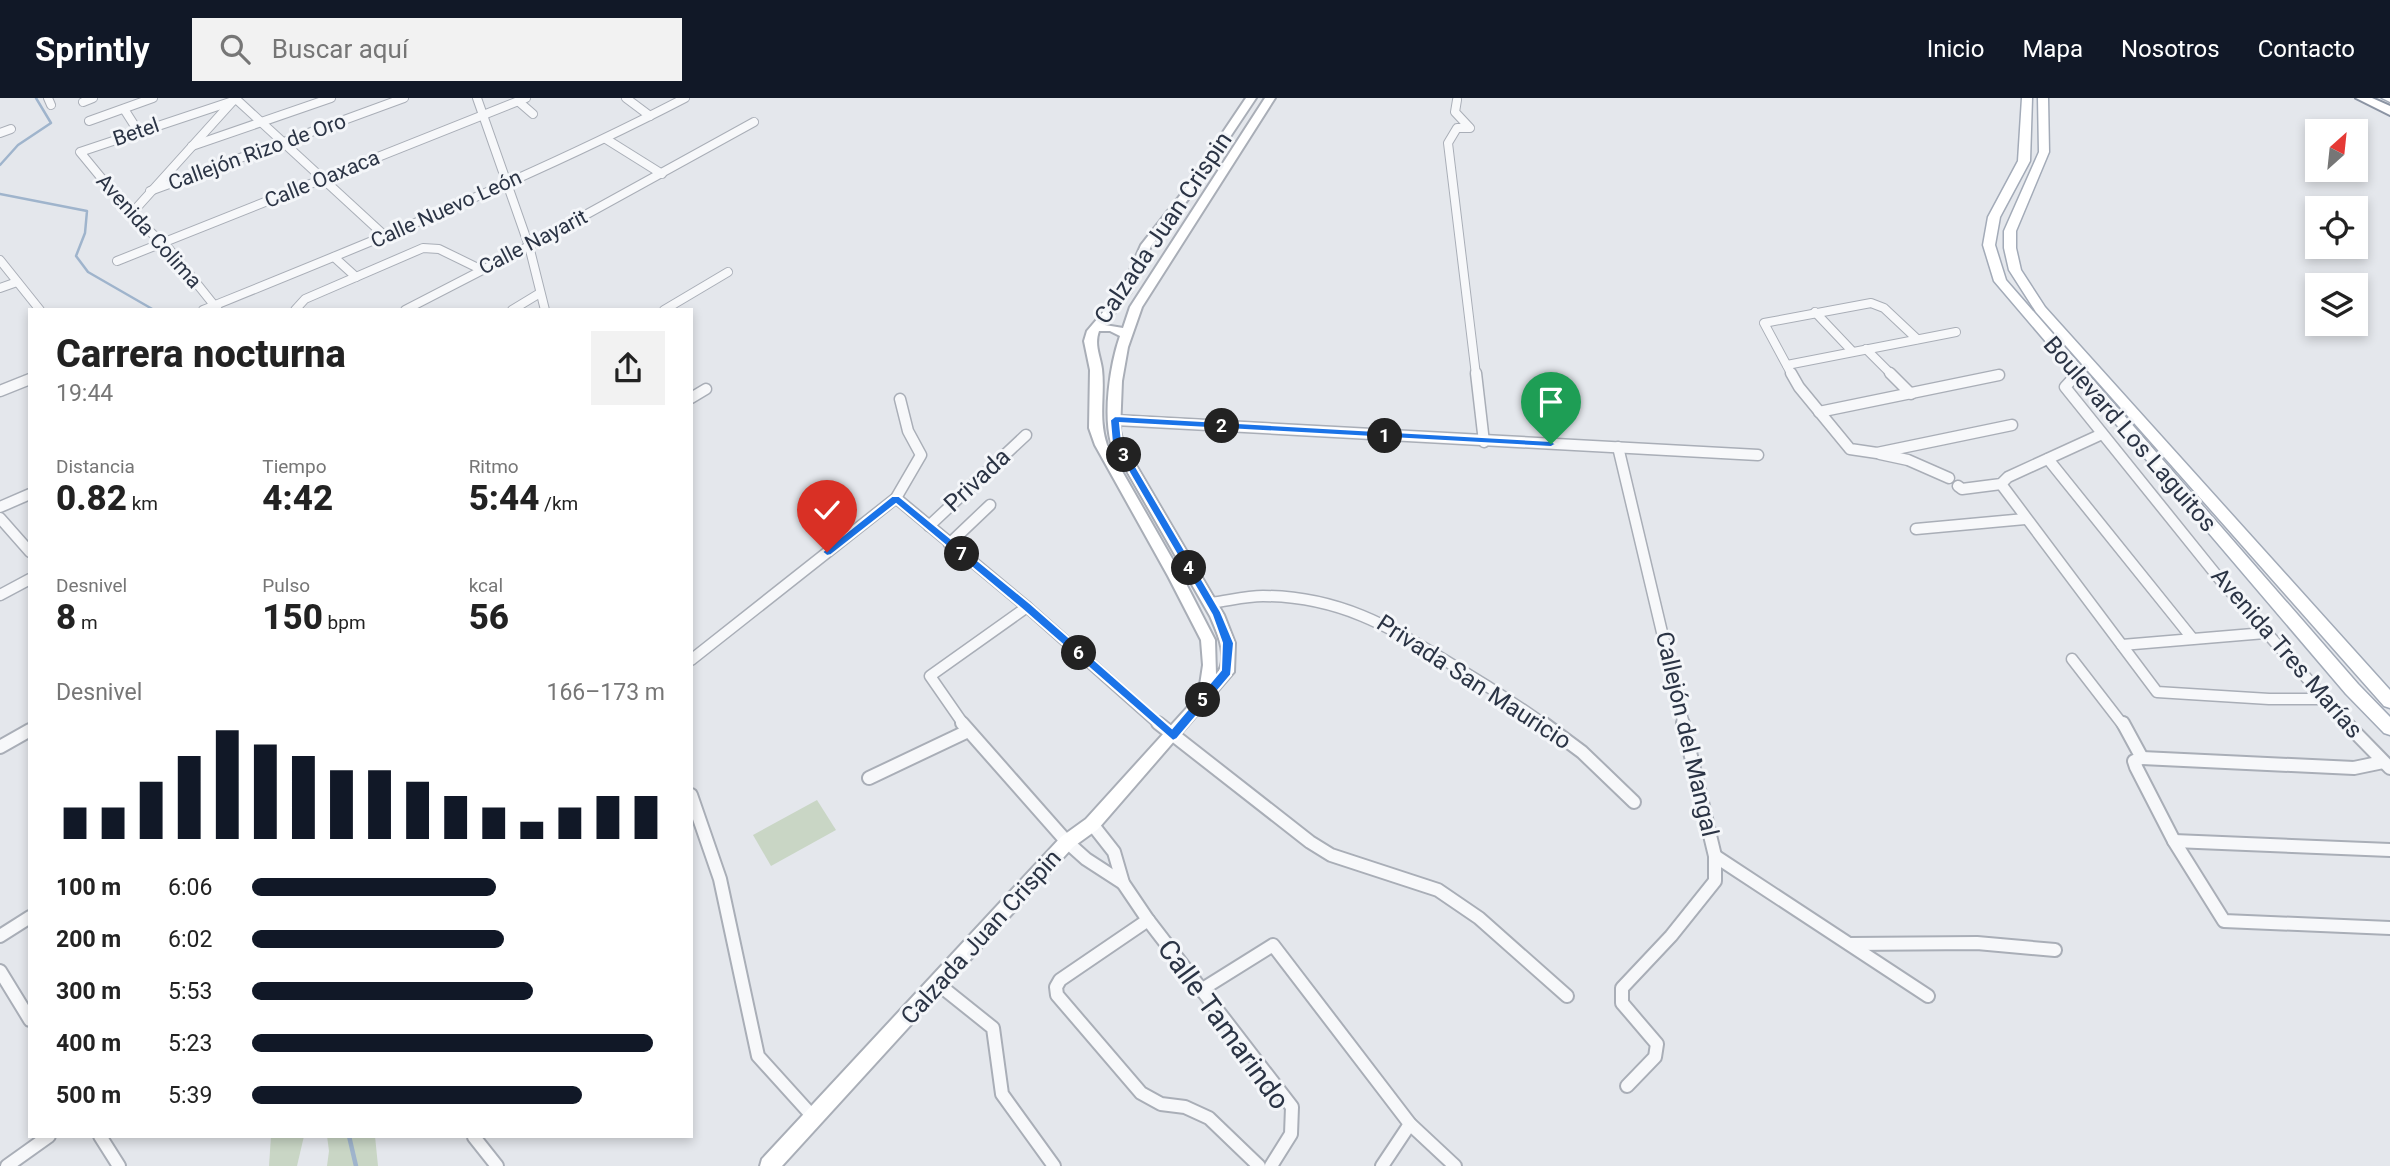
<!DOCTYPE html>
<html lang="es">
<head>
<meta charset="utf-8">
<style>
	:root { --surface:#fff; --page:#f2f2f2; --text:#222; --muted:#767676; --accent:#111827 }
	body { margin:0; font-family:Roboto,sans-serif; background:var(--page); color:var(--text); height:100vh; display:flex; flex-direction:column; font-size:26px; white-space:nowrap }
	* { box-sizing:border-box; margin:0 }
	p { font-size:23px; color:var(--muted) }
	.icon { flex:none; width:38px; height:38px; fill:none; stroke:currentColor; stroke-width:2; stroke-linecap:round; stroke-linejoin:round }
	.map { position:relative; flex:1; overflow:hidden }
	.details { position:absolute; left:28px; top:210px; width:665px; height:830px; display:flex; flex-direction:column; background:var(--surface); border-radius:0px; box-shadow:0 4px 10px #0003 }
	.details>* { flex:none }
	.needle { width:46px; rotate:27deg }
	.buttons { position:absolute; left:2305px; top:21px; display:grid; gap:14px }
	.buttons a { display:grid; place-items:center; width:63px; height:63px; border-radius:0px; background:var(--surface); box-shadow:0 4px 10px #0003; font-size:35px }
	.pin { position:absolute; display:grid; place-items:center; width:60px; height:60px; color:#fff; margin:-72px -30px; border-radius:50% 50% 50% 0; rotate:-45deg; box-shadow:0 0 7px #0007 }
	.pin .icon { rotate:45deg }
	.km { position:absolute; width:35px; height:35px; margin:-18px; border-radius:50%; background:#222; color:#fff; font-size:19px; line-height:35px; text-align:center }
	.round { display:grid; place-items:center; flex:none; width:74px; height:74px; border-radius:0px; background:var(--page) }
	.headline { display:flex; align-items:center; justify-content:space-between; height:119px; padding:0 28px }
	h1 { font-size:38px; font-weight:800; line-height:52px }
	.metrics { display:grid; grid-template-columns:repeat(3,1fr); gap:10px; height:119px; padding:7px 28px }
	.metrics div { display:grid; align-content:center }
	.metrics b { font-size:35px; font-weight:800 }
	.metrics small { font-size:19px; font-weight:400 }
	.metrics p { font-size:19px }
	.chart { height:196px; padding:14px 28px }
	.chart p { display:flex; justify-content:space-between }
	.chart svg { width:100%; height:126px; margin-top:7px; stroke:var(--accent); stroke-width:6 }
	ul { padding:0 28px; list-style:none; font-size:23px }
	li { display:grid; grid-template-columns:112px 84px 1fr; align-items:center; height:52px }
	li i { height:18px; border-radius:9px; background:var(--accent) }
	header { display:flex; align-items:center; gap:42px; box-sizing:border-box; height:98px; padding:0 35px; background:var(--accent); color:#fff }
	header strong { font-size:33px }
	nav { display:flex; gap:38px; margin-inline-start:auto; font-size:24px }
	.search { width:490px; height:63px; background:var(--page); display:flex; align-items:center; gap:18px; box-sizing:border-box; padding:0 24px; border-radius:0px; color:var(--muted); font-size:26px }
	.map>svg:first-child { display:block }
	.green { fill:#c9d6c5 }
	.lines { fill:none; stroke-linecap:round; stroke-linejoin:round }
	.stream-far1 { stroke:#9fb4cc; stroke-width:2.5 }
	.stream { stroke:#9fb4cc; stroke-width:4.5 }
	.street-far2-casing { stroke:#a9aeb7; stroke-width:10 }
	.street-far1-casing { stroke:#a9aeb7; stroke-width:13 }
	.street-casing { stroke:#a9aeb7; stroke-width:16 }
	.secondary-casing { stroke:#a9aeb7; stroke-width:4 }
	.primary-casing { stroke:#a3abb8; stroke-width:3 }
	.highway-casing { stroke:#8b94a3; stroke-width:4 }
	.street-far2 { stroke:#f7f8fa; stroke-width:8 }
	.street-far1 { stroke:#f7f8fa; stroke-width:10 }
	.street { stroke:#f7f8fa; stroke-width:12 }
	.secondary { fill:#fff; fill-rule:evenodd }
	.primary { fill:#fff; fill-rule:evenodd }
	.highway { fill:#fff; fill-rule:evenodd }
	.route { fill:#1a73e8; stroke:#fff; stroke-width:2 }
	.labels { text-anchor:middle; stroke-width:6; stroke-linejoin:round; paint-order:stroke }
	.far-street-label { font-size:21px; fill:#2b3445; stroke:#f4f6f9 }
	.street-label { font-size:24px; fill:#2b3445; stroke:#f4f6f9 }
	.near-street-label { font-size:28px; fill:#2b3445; stroke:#f4f6f9 }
</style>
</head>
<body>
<header>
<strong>Sprintly</strong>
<div class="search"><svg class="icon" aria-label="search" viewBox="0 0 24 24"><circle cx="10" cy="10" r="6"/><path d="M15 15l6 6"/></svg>Buscar aquí</div>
<nav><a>Inicio</a><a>Mapa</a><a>Nosotros</a><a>Contacto</a></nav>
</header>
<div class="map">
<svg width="2390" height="1068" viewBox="0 0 2390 1068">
	<rect width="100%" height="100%" fill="#e4e7ec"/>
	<g class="green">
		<path d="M817,702L836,732L771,768L753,737Z"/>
		<path d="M271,1038H304L297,1068H269Z"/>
		<path d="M327,1038H375L378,1068H327L329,1053Z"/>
	</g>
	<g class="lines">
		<g class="stream-far1">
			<path d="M0,67L18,47L51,25L36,0"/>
			<path d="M0,96L87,113L85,135L76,158L88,174L154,212"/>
		</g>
		<path class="stream" d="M349,1038L356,1068"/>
		<defs>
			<g id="street-far2">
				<path d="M48,0L51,7"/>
				<path d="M235,0L385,138"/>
				<path d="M477,0L529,148L545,212"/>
				<path d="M626,0L650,18"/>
				<path d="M1457,2L1455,14L1470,30H1457L1448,45L1476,277"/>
				<path d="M518,3L533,16"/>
				<path d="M83,4L93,0"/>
				<path d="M124,11L138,33"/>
				<path d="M89,23L153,0"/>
				<path d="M0,35L11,31"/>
				<path d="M606,41L662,76"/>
				<path d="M192,48L331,0"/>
				<path d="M150,93L404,0"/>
				<path d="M131,116L232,4"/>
				<path d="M334,159L356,179"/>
				<path d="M0,162L40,212"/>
				<path d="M117,163L526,0"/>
				<path d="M0,190L17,184"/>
				<path d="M203,212C366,146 529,81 685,0"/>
				<path d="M218,212L170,152L131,116L80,54L233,3"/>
				<path d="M295,212L305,201L423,150L439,151L480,171"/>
				<path d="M405,212L529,148L754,24"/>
				<path d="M512,212L540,195"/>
				<path d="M664,212L728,174"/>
				<path d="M1815,214L1852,253"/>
				<path d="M1866,251L1892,277"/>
				<path d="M1787,267L1956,234"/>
				<path d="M1792,277L1764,225L1871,205L1884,210L1917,241"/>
			</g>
			<g id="street-far1">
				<path d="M1476,275L1484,344"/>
				<path d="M1791,275L1799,289L1850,351L1877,355L2012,327"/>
				<path d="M1890,275L1911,296"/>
				<path d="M2077,276L2065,289L2222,484L2348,627"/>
				<path d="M0,293L30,281"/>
				<path d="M691,300L706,291"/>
				<path d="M1819,314L1999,277"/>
				<path d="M1115,322L1758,357"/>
				<path d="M1618,349L1684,627"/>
				<path d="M1880,356L1908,362L1949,380"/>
				<path d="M2048,361L2192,540"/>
				<path d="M2001,386L2157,594L2269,601H2322"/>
				<path d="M1958,388L1962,391L2001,386L2008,379L2102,336"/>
				<path d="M896,400L1027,509L1160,627"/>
				<path d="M0,409L30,396"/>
				<path d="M0,420L30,454"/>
				<path d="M929,428L1026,337"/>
				<path d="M1916,431L2025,421"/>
				<path d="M949,446L990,407"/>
				<path d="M0,497L30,481"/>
				<path d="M1210,505C1228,503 1245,498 1263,498C1337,498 1390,528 1451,566C1483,585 1514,605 1545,627"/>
				<path d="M2122,547L2265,535"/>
				<path d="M2072,561L2123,627"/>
				<path d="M691,562L896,400L921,357L908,333L900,301"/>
				<path d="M964,627L930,578L1027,509"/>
			</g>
			<g id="street">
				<path d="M962,625L1067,744L1086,761L1123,785"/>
				<path d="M1158,625L1310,744L1331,757L1438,792L1479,820L1567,898"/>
				<path d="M1543,625L1582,654L1634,704"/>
				<path d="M2123,625L2142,660L2134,663L2136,669L2174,743L2224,823L2390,830"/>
				<path d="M2346,625L2390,670"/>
				<path d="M0,649L30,632"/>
				<path d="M2142,660L2354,670L2383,664"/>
				<path d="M869,680L968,633"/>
				<path d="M691,697L720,781L758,958L815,1021"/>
				<path d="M1092,726L1114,754L1123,785L1148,822L1292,1009L1291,1036L1271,1068"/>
				<path d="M2174,743L2390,752"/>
				<path d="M1715,758L1928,898"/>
				<path d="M1148,822L1060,882L1056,889L1057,897L1141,995L1161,1006L1185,1009L1209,1020L1259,1068"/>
				<path d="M0,838L30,819"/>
				<path d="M1850,846L1977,845L2055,852"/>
				<path d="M0,873L30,922"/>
				<path d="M938,886L993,930L1002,996L1054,1068"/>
				<path d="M1201,892L1273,847L1410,1026L1455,1068"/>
				<path d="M1627,988L1655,959L1657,946L1622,905V890L1671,838L1715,783V758L1683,625"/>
				<path d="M100,1038L119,1068"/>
				<path d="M474,1039L497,1068"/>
				<path d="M7,1068L49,1038"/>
				<path d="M1382,1068L1410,1026"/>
			</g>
			<path id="secondary" d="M1246,0H1256L1190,99L1151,148L1131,194L1105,227L1123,230L1130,209L1265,0H1275L1142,209L1128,249L1122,283L1120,333L1123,345L1224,517L1235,545L1234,574L1098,731L1073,749L782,1068H760L762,1061L1061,739L1086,721L1194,602L1200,587L1203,567L1201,542L1168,478L1095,347L1089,330L1090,272L1084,243L1087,233L1121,193L1141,147L1182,95ZM1099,233H1110L1120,238C1110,267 1103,315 1111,345L1210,518C1217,534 1230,561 1216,577L1215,542L1182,478L1107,347C1098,320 1105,298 1102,271C1100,257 1094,247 1099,233Z"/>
			<g id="primary">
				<path d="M2022,0H2032L2030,63L2000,119L1995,147L2006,182L2358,586L2390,619V637L2384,635L2346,596L1994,183L1983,147L1988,119L2018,63Z"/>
				<path d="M2038,0H2048L2049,54L2016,133V150L2021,172L2045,209L2390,592V610L2384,608L2036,214L2009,172L2004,150V133L2039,54Z"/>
				<path d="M2382,0H2390V4Z"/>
			</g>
			<path id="highway" d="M2356,0H2372L2390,8V17Z"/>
		</defs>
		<use href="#street-far2" class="street-far2-casing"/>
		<use href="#street-far1" class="street-far1-casing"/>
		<use href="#street" class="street-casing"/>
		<use href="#secondary" class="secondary-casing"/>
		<use href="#primary" class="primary-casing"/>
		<use href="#highway" class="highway-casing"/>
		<use href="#street-far2" class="street-far2"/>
		<use href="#street-far1" class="street-far1"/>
		<use href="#street" class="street"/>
		<use href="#secondary" class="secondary"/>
		<use href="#primary" class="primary"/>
		<use href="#highway" class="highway"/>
	</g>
	<path class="route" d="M1115,318L1551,343L1556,346L1551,349L1120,325L1122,345L1221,514L1234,545L1231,577L1177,641L1173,643L1023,512L896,406L831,457L827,458L822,454L892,398H899L1031,506L1172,630L1221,572L1222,545L1212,517L1112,345L1110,322Z"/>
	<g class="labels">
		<g class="far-street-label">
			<text transform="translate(136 34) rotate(-19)" y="7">Betel</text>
			<text transform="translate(257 54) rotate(-20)" y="7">Callejón Rizo de Oro</text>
			<text transform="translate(322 81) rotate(-22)" y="7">Calle Oaxaca</text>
			<text transform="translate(446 111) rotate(-24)" y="7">Calle Nuevo León</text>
			<text transform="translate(149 133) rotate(48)" y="7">Avenida Colima</text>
			<text transform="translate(533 144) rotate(-27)" y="7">Calle Nayarit</text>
		</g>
		<g class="street-label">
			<text transform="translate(1163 130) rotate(-56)" y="8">Calzada Juan Crispin</text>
			<text transform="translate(2130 336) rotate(49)" y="8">Boulevard Los Laguitos</text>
			<text transform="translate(977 382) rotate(-43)" y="8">Privada</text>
			<text transform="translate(2287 555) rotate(49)" y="8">Avenida Tres Marías</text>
			<text transform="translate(1474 584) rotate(33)" y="8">Privada San Mauricio</text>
			<text transform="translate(1687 636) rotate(77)" y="8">Callejón del Mangal</text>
			<text transform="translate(981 839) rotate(-48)" y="8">Calzada Juan Crispin</text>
		</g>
		<g class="near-street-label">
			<text transform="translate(1224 926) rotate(54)" y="10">Calle Tamarindo</text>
		</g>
	</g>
</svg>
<div class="buttons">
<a><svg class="needle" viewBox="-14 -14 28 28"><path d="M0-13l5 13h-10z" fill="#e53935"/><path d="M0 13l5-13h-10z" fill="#767676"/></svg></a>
<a><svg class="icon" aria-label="locate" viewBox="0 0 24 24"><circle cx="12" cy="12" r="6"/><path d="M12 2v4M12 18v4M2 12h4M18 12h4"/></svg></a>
<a><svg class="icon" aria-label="layers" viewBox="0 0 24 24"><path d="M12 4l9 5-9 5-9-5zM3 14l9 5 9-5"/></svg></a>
</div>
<div class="pin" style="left:1551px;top:346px;background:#1e9e55"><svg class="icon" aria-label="arrive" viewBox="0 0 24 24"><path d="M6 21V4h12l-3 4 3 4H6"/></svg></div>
<div class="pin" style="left:827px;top:454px;background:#d93025"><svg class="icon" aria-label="check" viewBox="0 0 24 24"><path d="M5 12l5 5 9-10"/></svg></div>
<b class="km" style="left:1385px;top:338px">1</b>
<b class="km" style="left:1222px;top:328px">2</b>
<b class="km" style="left:1124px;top:357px">3</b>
<b class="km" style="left:1189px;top:470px">4</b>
<b class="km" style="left:1203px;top:602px">5</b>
<b class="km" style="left:1079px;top:555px">6</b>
<b class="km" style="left:962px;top:456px">7</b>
<section class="details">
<div class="headline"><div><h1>Carrera nocturna</h1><p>19:44</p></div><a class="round"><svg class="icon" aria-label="share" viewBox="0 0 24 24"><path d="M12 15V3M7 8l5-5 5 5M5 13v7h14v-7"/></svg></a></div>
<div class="metrics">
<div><p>Distancia</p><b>0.82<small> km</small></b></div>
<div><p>Tiempo</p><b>4:42</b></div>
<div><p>Ritmo</p><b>5:44<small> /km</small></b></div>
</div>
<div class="metrics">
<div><p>Desnivel</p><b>8<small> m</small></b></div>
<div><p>Pulso</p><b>150<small> bpm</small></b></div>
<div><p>kcal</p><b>56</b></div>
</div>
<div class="chart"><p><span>Desnivel</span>166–173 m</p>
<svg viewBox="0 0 160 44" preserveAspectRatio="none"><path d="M5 44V33M15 44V33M25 44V24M35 44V15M45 44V6M55 44V11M65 44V15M75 44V20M85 44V20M95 44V24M105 44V29M115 44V33M125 44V38M135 44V33M145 44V29M155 44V29"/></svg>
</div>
<ul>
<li><b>100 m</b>6:06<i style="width:59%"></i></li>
<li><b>200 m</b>6:02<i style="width:61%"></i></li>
<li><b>300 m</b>5:53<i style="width:68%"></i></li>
<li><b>400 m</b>5:23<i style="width:97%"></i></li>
<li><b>500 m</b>5:39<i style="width:80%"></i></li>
</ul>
</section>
</div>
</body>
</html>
